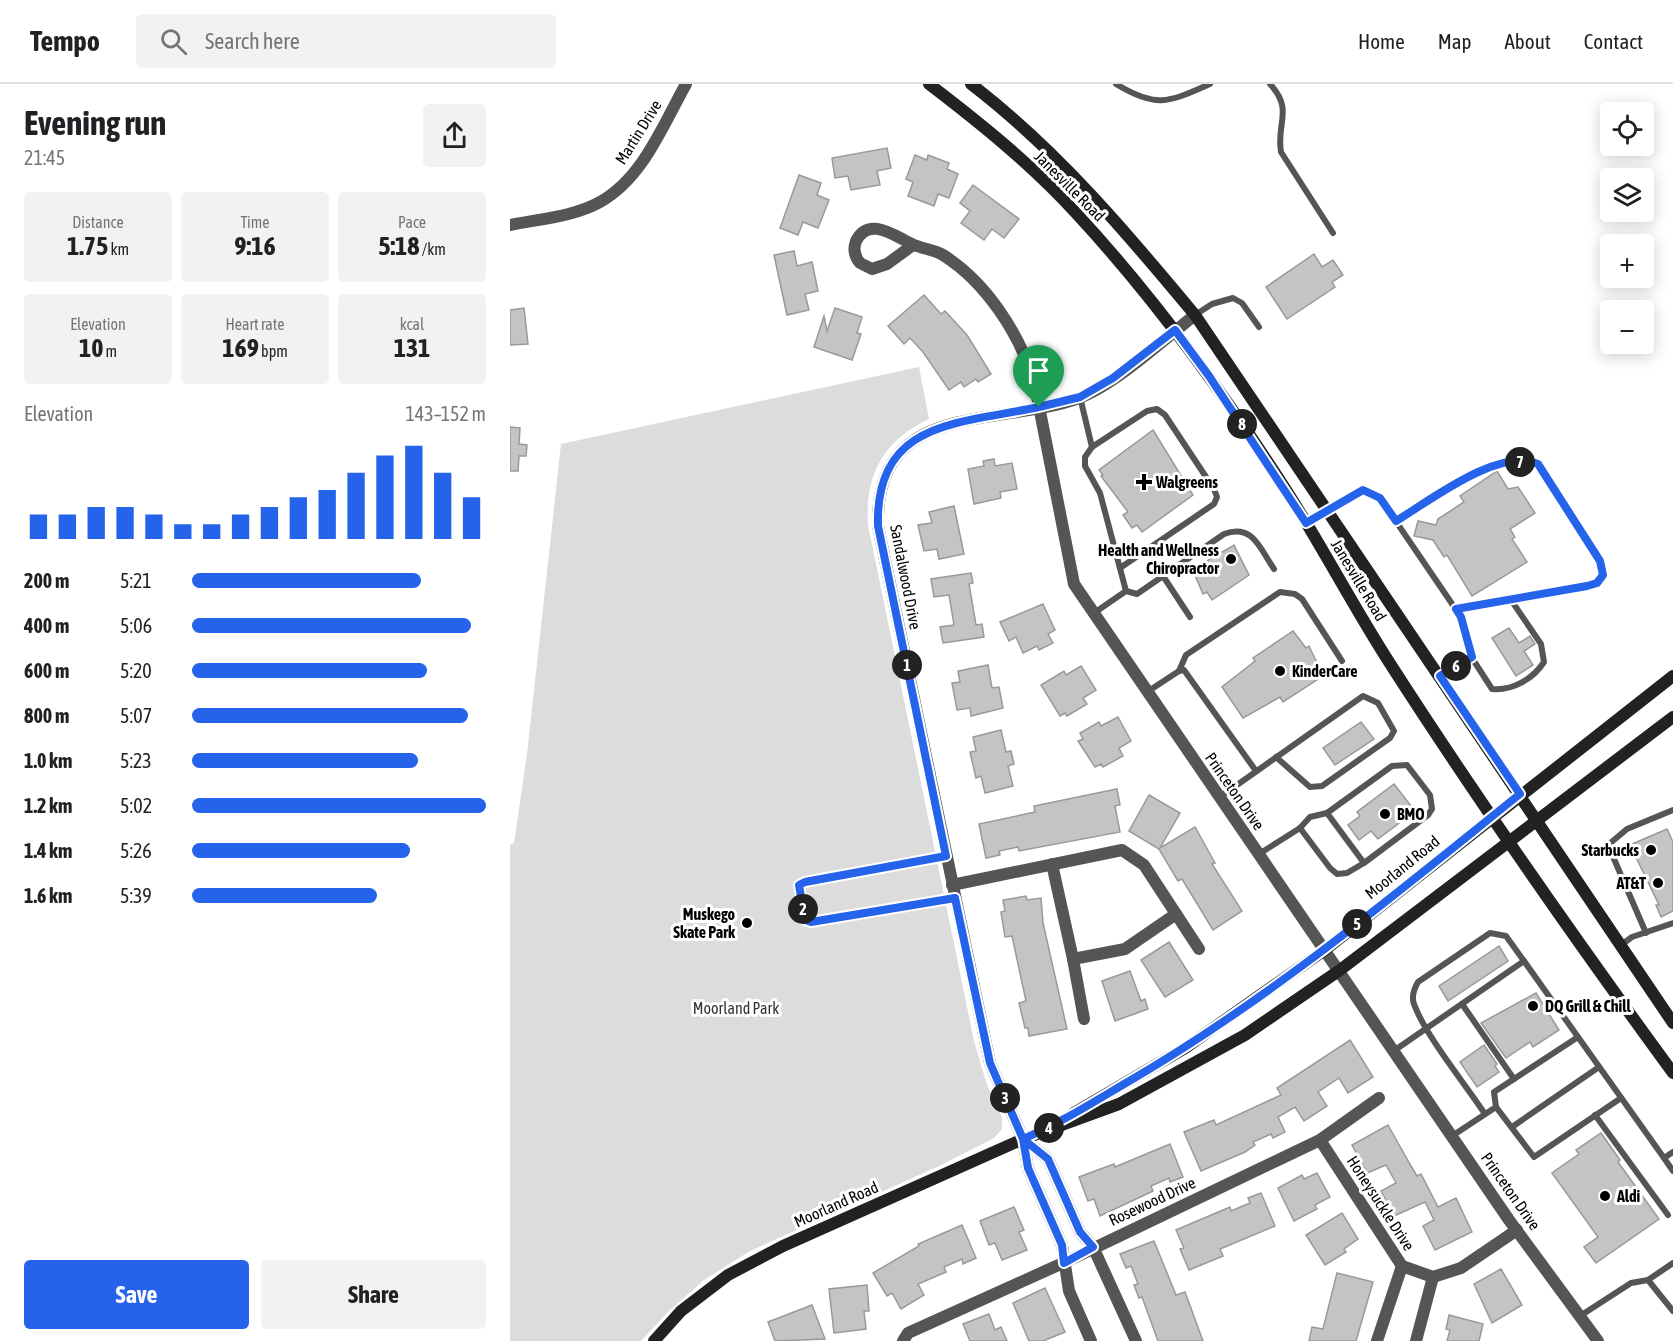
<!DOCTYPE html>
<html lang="en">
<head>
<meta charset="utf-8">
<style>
	:root { --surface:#fff; --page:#f2f2f2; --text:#202124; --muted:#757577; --line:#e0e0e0; --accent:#2563eb }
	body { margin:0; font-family:"Asap Condensed",sans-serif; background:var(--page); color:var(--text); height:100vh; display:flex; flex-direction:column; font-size:22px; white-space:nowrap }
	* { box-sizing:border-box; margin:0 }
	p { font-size:20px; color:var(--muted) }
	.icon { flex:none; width:33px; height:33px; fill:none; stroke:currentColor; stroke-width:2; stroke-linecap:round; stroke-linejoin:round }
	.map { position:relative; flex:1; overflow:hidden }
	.drawer { display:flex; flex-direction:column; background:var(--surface); width:510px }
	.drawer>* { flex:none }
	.fabs { position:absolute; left:1090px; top:18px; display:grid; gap:12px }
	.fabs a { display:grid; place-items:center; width:54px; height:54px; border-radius:6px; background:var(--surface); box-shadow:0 3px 15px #0003; font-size:30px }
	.pin { position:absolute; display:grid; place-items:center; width:51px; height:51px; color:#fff; margin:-62px -26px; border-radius:50% 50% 50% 0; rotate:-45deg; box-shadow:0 0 6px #0007 }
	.pin .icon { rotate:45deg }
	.km { position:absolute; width:30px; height:30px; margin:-15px; border-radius:50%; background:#222; color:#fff; font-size:16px; line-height:30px; text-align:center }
	.round { display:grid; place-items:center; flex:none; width:63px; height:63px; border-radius:6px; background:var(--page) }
	.overview { display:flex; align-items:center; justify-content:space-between; height:102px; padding:0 24px }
	h1 { font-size:33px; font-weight:700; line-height:45px }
	.figures { display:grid; grid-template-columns:repeat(3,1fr); gap:9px; height:102px; padding:6px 24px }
	.figures div { display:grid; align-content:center; border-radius:6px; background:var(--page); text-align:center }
	.figures b { font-size:26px; font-weight:700 }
	.figures small { font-size:16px; font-weight:400 }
	.figures p { font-size:16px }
	.chart { height:168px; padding:12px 24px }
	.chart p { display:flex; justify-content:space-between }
	.chart svg { width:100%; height:108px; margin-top:6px; stroke:var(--accent); stroke-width:6 }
	.cta { display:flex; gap:12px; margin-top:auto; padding:12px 24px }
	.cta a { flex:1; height:69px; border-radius:6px; background:var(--accent); color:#fff; font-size:24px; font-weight:700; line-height:69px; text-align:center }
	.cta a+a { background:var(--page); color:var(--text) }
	ul { padding:0 24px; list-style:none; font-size:20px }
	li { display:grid; grid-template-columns:96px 72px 1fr; align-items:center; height:45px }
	li i { height:15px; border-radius:8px; background:var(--accent) }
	header { display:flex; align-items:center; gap:36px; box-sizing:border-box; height:84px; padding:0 30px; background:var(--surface); border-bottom:2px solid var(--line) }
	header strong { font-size:28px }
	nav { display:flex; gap:33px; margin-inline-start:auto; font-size:21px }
	.search { width:420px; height:54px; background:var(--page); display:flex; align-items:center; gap:15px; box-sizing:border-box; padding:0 21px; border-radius:6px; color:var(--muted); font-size:22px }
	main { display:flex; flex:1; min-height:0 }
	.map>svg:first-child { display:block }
	.green { fill:#dcdcdc }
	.building { fill:#c4c4c4; stroke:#999; stroke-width:1.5 }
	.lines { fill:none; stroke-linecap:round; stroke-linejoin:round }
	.lane { stroke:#555; stroke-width:6 }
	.street { stroke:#555; stroke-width:12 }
	.secondary { stroke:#222; stroke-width:12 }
	.route-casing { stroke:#fff; stroke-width:12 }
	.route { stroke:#2563eb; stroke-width:8 }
	.poi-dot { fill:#000; stroke:#fff; stroke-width:2 }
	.labels { text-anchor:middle; stroke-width:6; stroke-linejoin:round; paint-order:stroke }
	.street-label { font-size:16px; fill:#000; stroke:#fff }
	.poi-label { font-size:16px; font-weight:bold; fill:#000; stroke:#fff; text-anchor:start }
	.park-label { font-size:16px; fill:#333; stroke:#fff }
</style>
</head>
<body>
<header>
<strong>Tempo</strong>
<div class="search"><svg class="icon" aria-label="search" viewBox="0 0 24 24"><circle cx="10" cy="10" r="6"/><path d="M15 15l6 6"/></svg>Search here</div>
<nav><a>Home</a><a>Map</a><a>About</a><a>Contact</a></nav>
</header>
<main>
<section class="drawer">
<div class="overview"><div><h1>Evening run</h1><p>21:45</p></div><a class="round"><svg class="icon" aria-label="share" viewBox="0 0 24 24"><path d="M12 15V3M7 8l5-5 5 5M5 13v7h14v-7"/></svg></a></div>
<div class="figures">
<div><p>Distance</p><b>1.75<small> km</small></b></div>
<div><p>Time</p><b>9:16</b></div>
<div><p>Pace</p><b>5:18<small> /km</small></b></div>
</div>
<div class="figures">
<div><p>Elevation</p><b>10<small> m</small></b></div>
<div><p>Heart rate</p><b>169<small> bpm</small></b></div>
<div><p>kcal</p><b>131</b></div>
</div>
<div class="chart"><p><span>Elevation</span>143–152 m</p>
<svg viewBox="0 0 160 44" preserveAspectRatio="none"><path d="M5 44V34M15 44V34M25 44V31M35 44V31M45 44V34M55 44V38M65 44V38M75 44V34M85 44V31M95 44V27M105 44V24M115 44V17M125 44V10M135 44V6M145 44V17M155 44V27"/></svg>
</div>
<ul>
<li><b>200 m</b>5:21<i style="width:78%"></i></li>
<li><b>400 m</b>5:06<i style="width:95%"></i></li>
<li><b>600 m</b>5:20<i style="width:80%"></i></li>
<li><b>800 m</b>5:07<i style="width:94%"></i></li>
<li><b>1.0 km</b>5:23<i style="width:77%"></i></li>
<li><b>1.2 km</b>5:02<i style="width:100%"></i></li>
<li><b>1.4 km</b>5:26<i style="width:74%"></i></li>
<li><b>1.6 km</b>5:39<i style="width:63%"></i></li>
</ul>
<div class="cta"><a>Save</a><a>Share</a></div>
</section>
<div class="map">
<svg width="1163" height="1257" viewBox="0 0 1163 1257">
	<rect width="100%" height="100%" fill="#fff"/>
	<path class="green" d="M409,283L419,335C373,357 355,390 358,441L464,957L477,1001L492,1033V1045L484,1054L427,1083L240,1167L194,1196L157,1229L131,1257H0V761L4,759L17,670L51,360Z"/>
	<g class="building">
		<path d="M377,64L381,84L367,87L370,101L341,106L338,92L325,94L322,74Z"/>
		<path d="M405,71L417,76L418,71L439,79L437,85L448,90L439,114L428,110L424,122L398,112L403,98L396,95Z"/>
		<path d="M289,91L311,99L307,111L319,116L308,144L293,138L288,151L270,144Z"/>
		<path d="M463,101L509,135L494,154L482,145L474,156L451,139L460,127L450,119Z"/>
		<path d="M284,167L287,182L302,178L308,207L295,210L299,226L277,231L264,171Z"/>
		<path d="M804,170L812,183L823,176L833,191L822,198L825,203L777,235L756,203Z"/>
		<path d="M414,211L431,230L435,227L457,251L481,290L468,298L466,295L454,303L451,298L439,306L413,268L400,254L394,260L378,242Z"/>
		<path d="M14,224L18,260L0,261V226Z"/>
		<path d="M325,224L352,233L347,249L351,250L342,276L304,263L314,232L317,247Z"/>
		<path d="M0,343L10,344L9,360L17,361L16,372H9L8,387H0Z"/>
		<path d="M643,346L683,411L632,448L627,441L622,444L613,431L618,428L591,392L593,391L589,386Z"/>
		<path d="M484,375L485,382L502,379L507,405L490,408L491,414L464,420L458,385L474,382L473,377Z"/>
		<path d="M987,387L998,405L1008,403L1025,429L1000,445L1005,453L1002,455L1017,478L962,512L937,471L934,473L923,456L904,452L908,437L926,441L928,435L954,418L950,412Z"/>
		<path d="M444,422L454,470L429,475L427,465L414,467L408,441L422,439L419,428Z"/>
		<path d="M724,461L739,491L702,516L697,508L693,510L684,489L692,484L690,481Z"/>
		<path d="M461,489L463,499L459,500L466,541L472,540L474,553L433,559L430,543L444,541L439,511L424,513L421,495Z"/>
		<path d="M533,520L545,546L538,550L543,559L529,566L527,562L513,569L506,553L499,557L490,538Z"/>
		<path d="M999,544L1009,559L1020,552L1025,560L1014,567L1023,581L1006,592L982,554Z"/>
		<path d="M783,547L796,564L799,562L813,592L773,618L770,613L733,634L712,603L745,577L743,574Z"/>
		<path d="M478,581L482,604L489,603L493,624L461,632L460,624L447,626L442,599L450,598L448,587Z"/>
		<path d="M571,582L586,606L573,614L577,620L557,632L555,629L550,632L531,601L554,587L556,591Z"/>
		<path d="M608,633L621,657L609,664L613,672L593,683L591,680L585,683L568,657L573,655L570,649L589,638L591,642Z"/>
		<path d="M851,638L864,655L825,681L813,664Z"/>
		<path d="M491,646L496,668L501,667L504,680L498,682L503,702L475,709L471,692L466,694L460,668L466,667L463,653Z"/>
		<path d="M884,700L905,727L868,755L861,747L849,756L838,741L850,732L847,728Z"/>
		<path d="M607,705L610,721L605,722L610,748L509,767L508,763L489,767L490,771L476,774L469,740L525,728L524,722Z"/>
		<path d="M639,711L670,729L650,764L685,743L705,779L702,780L732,827L703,846L672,795L668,797L649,765L619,747Z"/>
		<path d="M1157,745L1163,758V827L1151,833L1146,821H1149L1120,761Z"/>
		<path d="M516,812L517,816L531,814L533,839L557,945L519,952L518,944H515L509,919L516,917L502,852L495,853L491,828L495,827L493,816Z"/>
		<path d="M659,858L683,896L655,913L631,876Z"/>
		<path d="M989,862L998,877L938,917L929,902Z"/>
		<path d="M620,887L631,917L635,915L638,925L605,937L592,897Z"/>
		<path d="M1026,909L1049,946L1023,963L1020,958L996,974L971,939Z"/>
		<path d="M840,956L863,993L838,1009L829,994L808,1008L817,1022L794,1037L785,1023L768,1033L775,1048L763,1054L761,1050L743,1058L745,1061L735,1068L691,1087L674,1048L704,1036L706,1041L771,1011L767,1004Z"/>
		<path d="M974,961L987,980L985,982L989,988L967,1003L950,978Z"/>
		<path d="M878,1041L901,1082L907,1092L911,1090L928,1123L946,1114L962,1148L925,1166L913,1142L924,1136L915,1118L884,1132L871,1107L886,1099L876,1081L857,1089L842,1061Z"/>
		<path d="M1091,1049L1110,1076L1108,1078L1149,1135L1086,1179L1074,1163L1088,1153L1042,1089L1069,1070L1066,1066Z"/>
		<path d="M660,1060L673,1093L660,1098L659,1094L641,1102L643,1107L590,1132L584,1115L578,1117L569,1093L604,1080L605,1083Z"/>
		<path d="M807,1089L820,1113L805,1121L807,1125L784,1137L768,1104L792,1091L794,1095Z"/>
		<path d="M751,1109L765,1142L710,1165L713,1172L679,1186L670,1165L674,1164L666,1146L720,1123L721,1127L740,1119L738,1114Z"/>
		<path d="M504,1123L514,1146L509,1148L517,1166L492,1176L485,1159L479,1161L470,1137Z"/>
		<path d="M832,1129L848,1155L834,1165L836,1168L815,1181L796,1151Z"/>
		<path d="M452,1141L466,1174L453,1180L452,1175L434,1183L436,1188L408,1200L414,1211L391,1225L382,1209L377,1212L363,1189L409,1162L408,1160Z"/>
		<path d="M644,1157L666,1211L675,1208L693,1257H648L632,1213L629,1214L624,1201L628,1200L621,1182L616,1184L610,1170Z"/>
		<path d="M991,1185L1012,1221L982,1239L964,1200Z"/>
		<path d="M827,1189L863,1198L846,1257H799L802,1243L813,1245Z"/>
		<path d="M357,1201L359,1227H354L356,1245L324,1249L319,1205Z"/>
		<path d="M535,1204L555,1248L533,1257H519L503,1219Z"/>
		<path d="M302,1221L315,1255L265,1257L258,1238Z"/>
		<path d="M479,1230L485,1246L491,1243L497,1257H460L453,1240Z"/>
		<path d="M939,1231L973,1240L969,1257H937L940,1246L936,1245Z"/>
	</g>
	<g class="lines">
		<g class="lane">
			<path d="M606,0C647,25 659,18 700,0"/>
			<path d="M760,0C784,26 766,39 771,68L823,149"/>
			<path d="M685,231L702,220L723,214L732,219L749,243"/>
			<path d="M570,313L582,363L575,373V382L590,409L616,507"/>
			<path d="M582,363L637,327L647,325L655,331L704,405L707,413L704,420L610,484"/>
			<path d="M886,437C918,418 990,362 1028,380L1092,483L1093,491L1087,499L1077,502L946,525"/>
			<path d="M797,439L853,406L870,414L951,533L962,574L930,593"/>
			<path d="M653,492L680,533"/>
			<path d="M584,529L616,507L627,510L714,450C743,439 750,465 764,485"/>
			<path d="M962,574L982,605C1002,607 1023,595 1034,578L1031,560L1001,516"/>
			<path d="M669,587L676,571L770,508L785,510L792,515L832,577"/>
			<path d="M637,608L669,587L674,586L746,687"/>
			<path d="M710,713L853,612L868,619L884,647L880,654L812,702L800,703L766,673"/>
			<path d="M790,744L800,733L817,729"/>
			<path d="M749,770L790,744L820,784L827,790L837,789L854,779L918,731L922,725L920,711L897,681L882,682L817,729L854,779"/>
			<path d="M436,772L295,798L289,801L295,836L301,838L445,814"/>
			<path d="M1136,849L1098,761L1117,745L1163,726"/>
			<path d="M1111,861L1122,853L1163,839"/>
			<path d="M952,920L1004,995"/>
			<path d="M885,966L1014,877L1154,1074L1163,1068"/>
			<path d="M986,1023L1024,1073L1111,1014"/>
			<path d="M975,1030C956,1001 915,951 904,920C901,912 904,905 908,898L980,849L996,852L1014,877"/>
			<path d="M1085,1031L1158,1131"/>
			<path d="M1002,1043L1089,983"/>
			<path d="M942,1052L986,1023L984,1008L1068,953"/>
			<path d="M1154,1074L1163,1087"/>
			<path d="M1138,1196L1163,1227"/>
			<path d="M1070,1232L1121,1199L1138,1196L1163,1179"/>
		</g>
		<g class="street">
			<path d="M0,141C29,135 63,133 90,118C133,94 153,41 176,0"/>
			<path d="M403,161L377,180L362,185L350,179C345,173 343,165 346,157C359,131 386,153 402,160C412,165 423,165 433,171C476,198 509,249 524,297L564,500L999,1136L1088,1257"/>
			<path d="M542,780L563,875"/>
			<path d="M442,801L612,766L634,781L689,865"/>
			<path d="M574,935L563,875L615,865L666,830"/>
			<path d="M513,1055L538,1075L570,1148L583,1163L626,1257"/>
			<path d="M810,1056L892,1182L923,1193L951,1184L1007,1146"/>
			<path d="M393,1257L398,1249L553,1179L810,1056L869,1014"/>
			<path d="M581,1257L559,1207L552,1161L518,1084L513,1055L480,979L368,442C365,315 486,344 569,314C606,300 653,256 685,231"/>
			<path d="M867,1257L892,1182"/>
			<path d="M906,1257L923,1193"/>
		</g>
		<g class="secondary">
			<path d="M419,0C470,39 521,80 565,128C644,213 713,308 776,406C812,462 843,522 879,578C969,718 1065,855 1163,989"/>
			<path d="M461,0C547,66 616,148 685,231L1163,939"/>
			<path d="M564,1029L675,964L816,865L1163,592"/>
			<path d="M144,1257L171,1227L218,1191L273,1162L513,1055L609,1020L735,951L830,886L1163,633"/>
		</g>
	</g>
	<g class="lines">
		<defs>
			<path id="route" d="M529,323C449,340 365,336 368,442L436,772L295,798L289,801L295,836L301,838L445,814L480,979L513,1055L538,1075L570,1148L583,1163L554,1179L552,1161L518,1084L513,1055C551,1039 585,1017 621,996C760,915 884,811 1010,710L930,592L962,573L951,533L946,525L1077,502L1087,499L1093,491L1090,477L1028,380C990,362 918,418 886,437L870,414L853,406L796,439L699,292L665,246L603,294L570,313L529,323"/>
		</defs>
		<use href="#route" class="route-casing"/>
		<use href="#route" class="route"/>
	</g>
	<g class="poi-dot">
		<path d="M631 389h6v6h6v6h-6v6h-6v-6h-6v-6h6z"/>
		<circle cx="721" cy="475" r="6"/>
		<circle cx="770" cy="587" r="6"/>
		<circle cx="875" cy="730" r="6"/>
		<circle cx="1141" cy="766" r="6"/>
		<circle cx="1148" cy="799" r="6"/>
		<circle cx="237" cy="839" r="6"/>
		<circle cx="1023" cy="922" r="6"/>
		<circle cx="1095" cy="1112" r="6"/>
	</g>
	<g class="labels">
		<g class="street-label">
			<text transform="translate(128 48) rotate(-58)" y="6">Martin Drive</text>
			<text transform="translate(560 102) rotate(45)" y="6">Janesville Road</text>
			<text transform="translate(396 493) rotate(79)" y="6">Sandalwood Drive</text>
			<text transform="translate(849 496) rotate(59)" y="6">Janesville Road</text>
			<text transform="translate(725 707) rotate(55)" y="6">Princeton Drive</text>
			<text transform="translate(892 783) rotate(-39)" y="6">Moorland Road</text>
			<text transform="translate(1001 1107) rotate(55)" y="6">Princeton Drive</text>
			<text transform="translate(642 1117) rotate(-25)" y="6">Rosewood Drive</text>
			<text transform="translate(871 1119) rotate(57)" y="6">Honeysuckle Drive</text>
			<text transform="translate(326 1120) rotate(-24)" y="6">Moorland Road</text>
		</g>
		<g class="poi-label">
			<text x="646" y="404">Walgreens</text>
			<text x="709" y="472" text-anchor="end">Health and Wellness<tspan x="709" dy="18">Chiropractor</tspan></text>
			<text x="782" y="593">KinderCare</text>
			<text x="887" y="736">BMO</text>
			<text x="1129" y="772" text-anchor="end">Starbucks</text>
			<text x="1136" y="805" text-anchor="end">AT&amp;T</text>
			<text x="225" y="836" text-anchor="end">Muskego<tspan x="225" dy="18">Skate Park</tspan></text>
			<text x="1035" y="928">DQ Grill &amp; Chill</text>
			<text x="1107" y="1118">Aldi</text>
		</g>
		<g class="park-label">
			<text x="226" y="930">Moorland Park</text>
		</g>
	</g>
</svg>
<div class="fabs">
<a><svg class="icon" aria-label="locate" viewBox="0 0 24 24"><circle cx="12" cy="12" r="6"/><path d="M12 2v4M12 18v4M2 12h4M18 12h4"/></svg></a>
<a><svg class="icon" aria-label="layers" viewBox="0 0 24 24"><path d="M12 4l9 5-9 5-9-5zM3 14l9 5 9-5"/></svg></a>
<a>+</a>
<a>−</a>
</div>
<div class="pin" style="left:529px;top:323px;background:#1e9e55"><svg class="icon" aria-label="arrive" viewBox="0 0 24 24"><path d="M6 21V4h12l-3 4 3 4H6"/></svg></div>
<b class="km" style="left:397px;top:581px">1</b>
<b class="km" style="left:293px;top:825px">2</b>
<b class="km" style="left:495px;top:1014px">3</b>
<b class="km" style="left:539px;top:1044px">4</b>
<b class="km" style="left:847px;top:840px">5</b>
<b class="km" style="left:946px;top:582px">6</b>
<b class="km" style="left:1010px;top:378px">7</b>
<b class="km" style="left:732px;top:340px">8</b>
</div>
</main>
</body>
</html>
